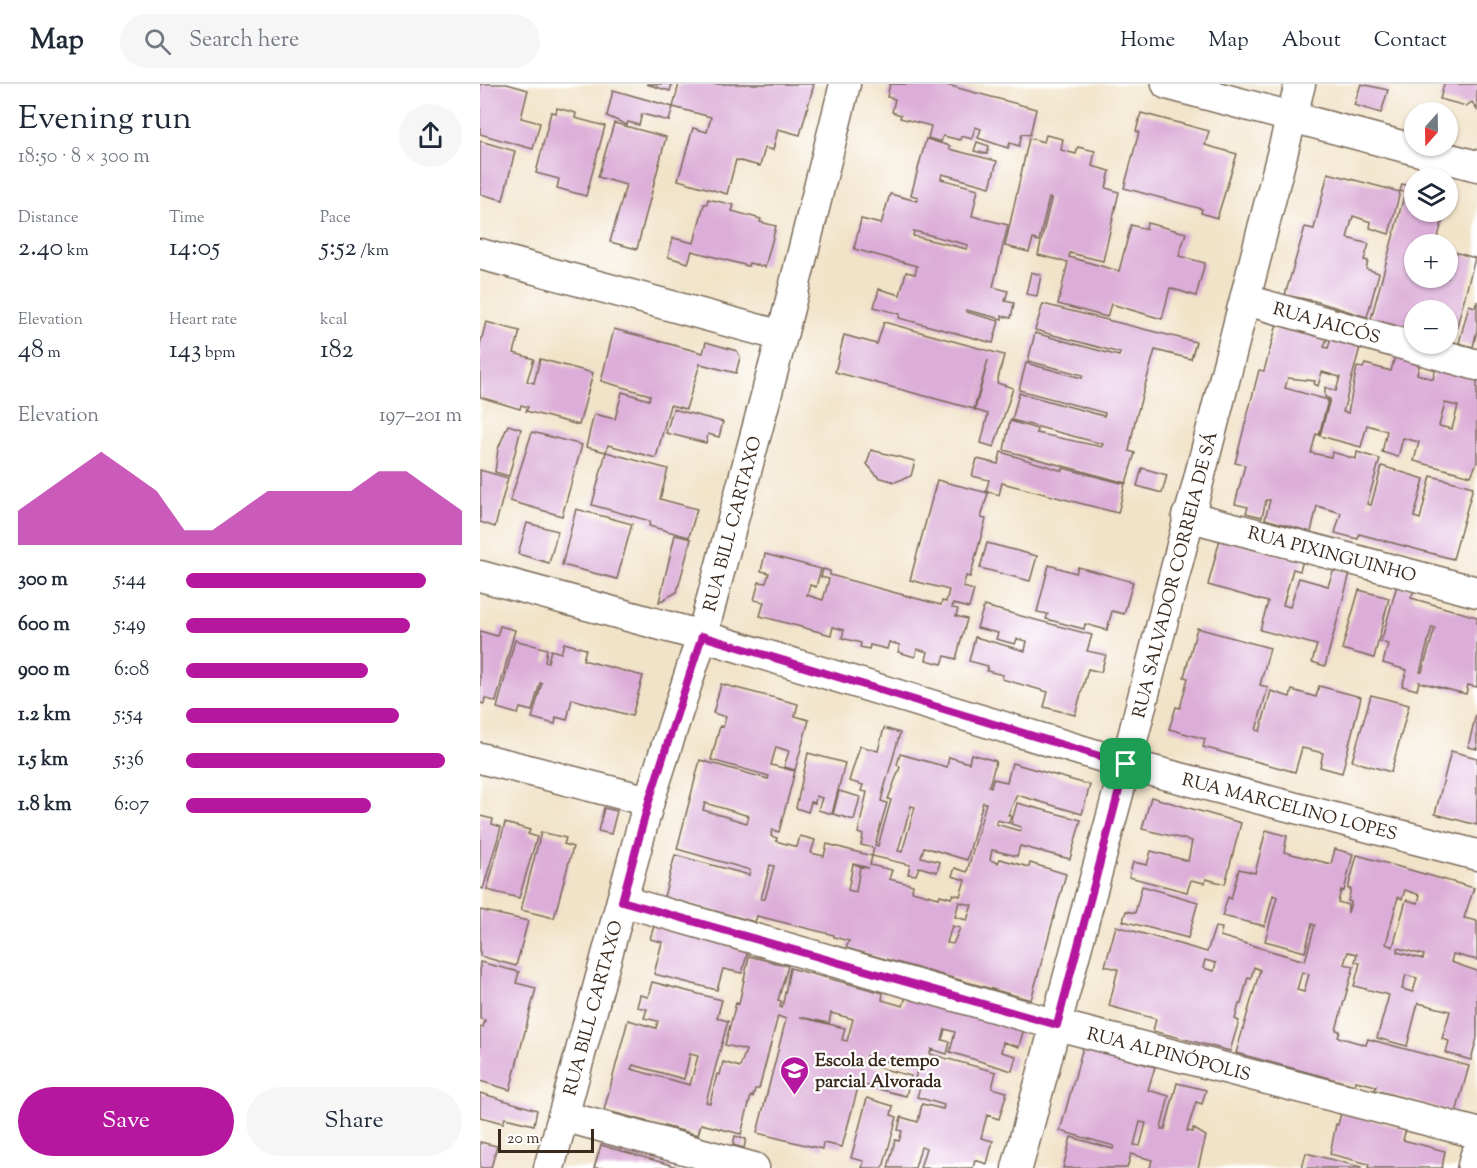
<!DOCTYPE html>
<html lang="en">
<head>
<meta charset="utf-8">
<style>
	:root { --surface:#fff; --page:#f6f6f7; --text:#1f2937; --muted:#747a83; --line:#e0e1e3; --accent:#b5179e }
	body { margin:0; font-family:"Sorts Mill Goudy",serif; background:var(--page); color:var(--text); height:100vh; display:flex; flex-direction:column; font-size:22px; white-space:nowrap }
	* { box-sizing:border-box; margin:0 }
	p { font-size:20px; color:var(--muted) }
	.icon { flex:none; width:33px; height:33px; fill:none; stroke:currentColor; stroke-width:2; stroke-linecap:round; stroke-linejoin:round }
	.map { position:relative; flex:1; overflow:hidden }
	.drawer { display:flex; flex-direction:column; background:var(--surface); width:480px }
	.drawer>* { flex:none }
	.needle { width:39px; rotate:200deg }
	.controls { position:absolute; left:924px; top:18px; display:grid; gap:12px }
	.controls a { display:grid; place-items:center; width:54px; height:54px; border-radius:50%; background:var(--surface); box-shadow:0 2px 4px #0004; font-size:30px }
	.scale { position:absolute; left:18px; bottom:15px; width:96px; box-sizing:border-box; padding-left:6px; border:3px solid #3b2a1e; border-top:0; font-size:16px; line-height:21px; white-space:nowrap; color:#3b2a1e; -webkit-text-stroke:4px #fff; paint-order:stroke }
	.pin { position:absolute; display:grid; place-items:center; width:51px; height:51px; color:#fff; margin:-26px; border-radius:12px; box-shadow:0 3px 9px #0006 }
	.round { display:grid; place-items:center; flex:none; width:63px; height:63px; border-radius:32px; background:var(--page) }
	.summary { display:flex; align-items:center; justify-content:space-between; height:102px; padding:0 18px }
	h1 { font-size:33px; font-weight:600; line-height:45px }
	.figures { display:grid; grid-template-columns:repeat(3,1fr); gap:9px; height:102px; padding:6px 18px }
	.figures div { display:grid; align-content:center }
	.figures b { font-size:26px; font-weight:600 }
	.figures small { font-size:16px; font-weight:400 }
	.figures p { font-size:16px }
	.chart { height:168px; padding:12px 18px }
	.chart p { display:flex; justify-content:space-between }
	.chart svg { width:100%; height:108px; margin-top:6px; fill:var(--accent); opacity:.7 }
	.primary-button { display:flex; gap:12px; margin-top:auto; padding:12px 18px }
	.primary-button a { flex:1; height:69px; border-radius:36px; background:var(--accent); color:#fff; font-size:24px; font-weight:600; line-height:69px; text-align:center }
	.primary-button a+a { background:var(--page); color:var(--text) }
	ul { padding:0 18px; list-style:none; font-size:20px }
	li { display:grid; grid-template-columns:96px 72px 1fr; align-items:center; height:45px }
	li i { height:15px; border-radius:8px; background:var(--accent) }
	header { display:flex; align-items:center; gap:36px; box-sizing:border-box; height:84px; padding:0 30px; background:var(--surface); border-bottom:2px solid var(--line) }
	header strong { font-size:28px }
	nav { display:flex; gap:33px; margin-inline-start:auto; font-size:21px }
	.search { width:420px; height:54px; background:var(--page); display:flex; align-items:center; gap:15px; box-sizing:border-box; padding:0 21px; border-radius:33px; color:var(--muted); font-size:22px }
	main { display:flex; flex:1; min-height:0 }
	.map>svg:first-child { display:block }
	.building { fill:#dcadd8; fill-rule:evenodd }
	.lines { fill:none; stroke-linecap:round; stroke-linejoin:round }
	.street-casing { stroke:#7b6b5a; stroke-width:33 }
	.secondary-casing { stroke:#7b6b5a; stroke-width:36 }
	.street { stroke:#fff; stroke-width:30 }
	.secondary { stroke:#fff; stroke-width:33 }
	.route-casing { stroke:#fff; stroke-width:12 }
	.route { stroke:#b5179e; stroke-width:8 }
	.labels { text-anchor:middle; stroke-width:4.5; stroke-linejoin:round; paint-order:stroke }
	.street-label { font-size:18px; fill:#3b2a1e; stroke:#fff }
	.poi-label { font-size:18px; font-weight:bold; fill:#3b2a1e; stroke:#fff; text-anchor:start }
</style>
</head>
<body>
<header>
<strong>Map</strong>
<div class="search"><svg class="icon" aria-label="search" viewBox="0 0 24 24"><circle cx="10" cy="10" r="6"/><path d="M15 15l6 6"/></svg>Search here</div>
<nav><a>Home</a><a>Map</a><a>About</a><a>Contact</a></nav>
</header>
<main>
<section class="drawer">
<div class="summary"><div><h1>Evening run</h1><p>18:50 · 8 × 300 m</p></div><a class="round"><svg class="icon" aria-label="share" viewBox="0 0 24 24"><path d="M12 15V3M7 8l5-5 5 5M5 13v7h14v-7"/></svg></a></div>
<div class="figures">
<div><p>Distance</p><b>2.40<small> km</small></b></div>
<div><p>Time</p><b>14:05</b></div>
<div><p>Pace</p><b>5:52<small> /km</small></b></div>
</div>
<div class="figures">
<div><p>Elevation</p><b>48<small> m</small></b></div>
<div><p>Heart rate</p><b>143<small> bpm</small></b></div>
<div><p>kcal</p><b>182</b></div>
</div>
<div class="chart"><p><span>Elevation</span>197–201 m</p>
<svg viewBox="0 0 160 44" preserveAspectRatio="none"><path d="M0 44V30L10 22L20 14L30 6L40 14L50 22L60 38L70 38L80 30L90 22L100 22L110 22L120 22L130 14L140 14L150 22L160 30V44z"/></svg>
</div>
<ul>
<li><b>300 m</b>5:44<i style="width:87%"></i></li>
<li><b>600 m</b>5:49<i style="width:81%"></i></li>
<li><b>900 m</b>6:08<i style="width:66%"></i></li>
<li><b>1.2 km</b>5:54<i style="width:77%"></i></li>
<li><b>1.5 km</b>5:36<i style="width:94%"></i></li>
<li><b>1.8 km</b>6:07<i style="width:67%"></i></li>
</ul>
<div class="primary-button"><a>Save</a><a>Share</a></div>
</section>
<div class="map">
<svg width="997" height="1084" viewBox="0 0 997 1084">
	<rect width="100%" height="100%" fill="#fff"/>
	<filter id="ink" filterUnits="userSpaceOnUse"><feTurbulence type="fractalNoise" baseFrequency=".0167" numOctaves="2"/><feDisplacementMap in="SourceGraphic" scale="12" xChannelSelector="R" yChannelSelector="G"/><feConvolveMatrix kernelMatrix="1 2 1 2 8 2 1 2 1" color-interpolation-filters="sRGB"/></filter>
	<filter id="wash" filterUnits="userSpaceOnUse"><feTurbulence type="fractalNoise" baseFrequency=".008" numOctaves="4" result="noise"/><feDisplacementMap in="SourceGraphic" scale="24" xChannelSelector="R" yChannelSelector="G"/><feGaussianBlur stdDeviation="1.35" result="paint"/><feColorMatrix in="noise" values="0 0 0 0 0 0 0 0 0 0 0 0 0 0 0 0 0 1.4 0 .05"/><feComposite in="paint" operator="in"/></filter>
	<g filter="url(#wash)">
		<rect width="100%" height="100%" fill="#f1e3c8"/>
		<g id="blocks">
			<g class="building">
				<path d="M0,0H27L48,6L41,34L60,39L53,65L0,50Z"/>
				<path d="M166,0H192L190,7Z"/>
				<path d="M199,0H334L320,51L298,45L293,66L285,64L280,82L256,76L247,110L198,96L213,44L227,48L231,33L193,23L189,37L162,30L159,41L148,38L147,41L127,32L133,6L193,23Z"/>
				<path d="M410,0H463L556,25L550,51L542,50L539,62L530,59L528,64L498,54L501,45L495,43L492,55L481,52L480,56L463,52L461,58L448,54L451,42L420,34L421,31L412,28L415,15L407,13Z"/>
				<path d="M881,0L908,6L901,29L874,21Z"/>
				<path d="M964,0H997V26L992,18L986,22L960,15Z"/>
				<path d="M77,24L96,29L95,34L125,42L106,112L77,104L79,95L56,89L71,28L76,29Z"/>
				<path d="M661,29L729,47L725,61L757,70L737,134L721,129L722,125L644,104L659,48L656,47Z"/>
				<path d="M134,39L186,53L157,165L130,158L146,101L118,93Z"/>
				<path d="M566,51L583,55L581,66L596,70L598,63L615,67L612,82L630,87L626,104L639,108L623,177L590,169L589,173L639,187L651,141L666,145L667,139L706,149L699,172L725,179L716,212L690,204L682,235L631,220L627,233L578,220L588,178L558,171L571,115L569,114L559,157L553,155L549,168L525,162L549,54L564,58Z"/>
				<path d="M446,55L470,62L469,65L517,77L510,103L462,90L461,95L498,105L492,132L528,141L513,203L528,207L525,217L534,219L531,234L522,232V235L486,226V228L519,237L513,259L419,234L420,230L394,223L399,205L420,211L426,188L435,190L437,182L374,165L381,135L401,140L410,110L437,117L438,113L431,111ZM434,147L488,161L487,165L433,152Z"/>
				<path d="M0,57L35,67L23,116L0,110Z"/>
				<path d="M497,58L509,62L507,70L494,67Z"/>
				<path d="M848,89L920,108L909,150L890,144L891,138L873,132L867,154L889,160L884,176L888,177L886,185L899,189L887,233L835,217L805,211L825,143L834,145Z"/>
				<path d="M922,100L934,103V128H965L956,160H934V194H968V166L995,174L976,246L968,244V226H934L933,246L891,235L925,108L920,107Z"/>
				<path d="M228,115L254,121L252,127L281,135L280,138L296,142L285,183L269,179L268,182L212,167L208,179L188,173L193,154L214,159L224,120H227Z"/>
				<path d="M551,188L561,191L557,212L546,210Z"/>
				<path d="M997,217V246L993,263L979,259L989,221L995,223Z"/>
				<path d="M563,220L716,258L711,275L675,266L655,337L649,367L655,369L646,399L524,366L530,337L557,345L556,349L622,363L623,360L532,336L539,309L624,332L625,329L539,306L546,279L602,294L603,291L548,277L555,249L639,272L640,269L555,246Z"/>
				<path d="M6,238L40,247L34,269L54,275L47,297L54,299L60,275L113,289L99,341L46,327L48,323L41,321L40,325L0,313V261Z"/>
				<path d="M404,238L524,271L517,299L533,304L514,363L501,359L508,330L495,326L508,276L494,325L355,288L364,251L397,260Z"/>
				<path d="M797,240L847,254L844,263L848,264L851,255L880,263L863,328L868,329L877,283L883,284L885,280L911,287L915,272L940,279L937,290L953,295L956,284L997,295V378L991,392L934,377L939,358L923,354L918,373L902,368L907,347L887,341L881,363L840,352L850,315L845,313V303L856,307L860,293L842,288L838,302L834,300L835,297L808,294L805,304L848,316L839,351L836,350L831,369L851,373L852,368L876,375L877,368L900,375L887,420L891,421L902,382L944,395L934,433L940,435L951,392L993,403L973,475L879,450L878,455L855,449L861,429L837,422L831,448L785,435L790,416H786L782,433L766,429L768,423L755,420L765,381L755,379L779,286L784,287ZM965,319L978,322L972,345L959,342Z"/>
				<path d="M134,245L223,269L226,258L257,267L260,273L256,289L220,280L206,325L190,321L176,374L128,361L126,368L106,363L114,330L135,335L142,308L169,316L170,311L121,297Z"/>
				<path d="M193,325L243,338L239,353L228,350L226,359L186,349Z"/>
				<path d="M28,341L41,345L29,392L15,388L18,365Z"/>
				<path d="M52,348L102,361L82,432L30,417Z"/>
				<path d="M391,366L435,377L431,392L415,398L398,393L387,380Z"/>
				<path d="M126,368L188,385L180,415L217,425L209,453L169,442L170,437L112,421Z"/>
				<path d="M521,368L583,387V384L645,400L638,429L522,399L519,411L506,407L509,396L492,392L497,375L518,380Z"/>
				<path d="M662,384L687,391L682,409L657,402Z"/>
				<path d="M0,386L28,394L15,443L0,438Z"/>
				<path d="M457,396L508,409L501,434L506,435L490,493L486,492L483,503L494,506L489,524L473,520L472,524L478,525L476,532L487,535L476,575L465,572L462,580L446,576L448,568L437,565L435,573L418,568L420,561L409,558L407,565L390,561L389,565L380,563L381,559L362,554L364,546L353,543L351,551L280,532L284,518L274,516L279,498L286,499L289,489L281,487L285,470L341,485L336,503L330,501L327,511L343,516L349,495L341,493L343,485L350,487V491L405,506L461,521L462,517L466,518L469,506L430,496Z"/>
				<path d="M96,425L152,440L137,495L82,481Z"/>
				<path d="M47,439L78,447L69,479L38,470Z"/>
				<path d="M195,451L211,455L197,508L179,518Z"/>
				<path d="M740,455L823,476L820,487L813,485L803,521L810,523L819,494L848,502L854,485L870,489L845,582L832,578L837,561L780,546L788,518L728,501Z"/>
				<path d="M507,459L557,472L550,497L500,484Z"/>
				<path d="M569,481L596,489L598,483L653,498L644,530L632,527L627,546L605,540L604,545L566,535L568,530L557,528Z"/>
				<path d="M917,501L934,506L931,514L997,533V603L988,601L986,610L939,598L937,606L922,602L927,586L903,579L908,560L901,558ZM952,543L955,544L942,588H940Z"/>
				<path d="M879,506L909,514L894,574L862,565Z"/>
				<path d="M504,522L612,551L607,567L626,571L621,588L608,585L595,631L564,623L568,608L522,595L523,591L507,587L508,582L489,577L495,553L545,567L547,557L537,555L535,560L516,555L518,549L497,544Z"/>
				<path d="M20,542L35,546L16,618L5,614L4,620L0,619V547L17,552Z"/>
				<path d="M717,544L790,564L780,601L788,603L776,646L780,647L791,607L810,613L812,606L836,613L839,602L881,613L862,689L840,683L843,669L822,664L815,688L723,663L725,655L689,645L696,623L700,624L708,594L704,593Z"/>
				<path d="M35,556L67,565L65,578H68L71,566L81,569L84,559L106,565L103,576L163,592L152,632L92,615L87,636L76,633L75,640L52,634L62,599H60L52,627L40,624L38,630L17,624Z"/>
				<path d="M241,600L318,620L315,632L329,636L315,686L304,683L309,667L296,663L291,681L315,687L299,748L292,746L291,752L297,754L296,757L317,763L320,752L335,756L331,769L344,772L347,760L392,772L390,781L412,786L409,795L433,801L432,807L459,814L460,811L471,814L473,810L480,812L485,796L472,792L475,784L487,788L506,719L503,718L487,776L444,763L441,773L460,778L457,788L439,783L436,791L428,790L430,781L392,772L394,764L381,761L383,751L378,749L387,708L381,707L383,701L369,697L380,662L398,667L404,644L420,649L404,705L401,717L407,719L395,761L398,762L411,716L408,715L420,683L417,681L420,670L467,683L469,673L489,679L491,670L516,677L509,702L511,703L513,695L527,698L532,679L610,701L602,730L537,711L528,731L531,732L529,739L517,736L516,740L540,747L541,743L531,740L537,719L601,736L590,775L540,762L537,772L512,766L510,776L518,779L520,775L549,783L550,779L586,790L551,916L366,864L369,857L354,853V851L277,832L275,838L184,813L195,771L269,791L270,786L197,765L220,676L288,695L289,692L231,676L240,642L243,643L246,633L233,629ZM225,719L269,732L267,739L223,726ZM431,722L435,723L422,768L418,767ZM373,780L389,784L380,783L376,808L368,806ZM290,781L294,782L285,815H281ZM479,818L492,821L487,836L475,833ZM472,842L480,844L473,860L467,859Z"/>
				<path d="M891,611L929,621L911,688L872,677Z"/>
				<path d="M996,630L997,631V665L988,663Z"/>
				<path d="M971,667L997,674V741L955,730Z"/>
				<path d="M328,669L365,679L352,730L338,726L342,714L336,712L335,719L331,718L328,728L316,724Z"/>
				<path d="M359,707L380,713L374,736L353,730Z"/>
				<path d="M671,713L761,739L745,800L726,795L725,799L711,796L707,808L649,793L653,778L667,781L671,767L708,777L712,757L662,745Z"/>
				<path d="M124,724L137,727L131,750L118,747Z"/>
				<path d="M0,732L13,735L12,740L21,743L3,805L0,804Z"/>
				<path d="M25,739L50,746L48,750L57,753L39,814L7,806Z"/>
				<path d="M786,746L807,752L804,768L851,780L855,765L873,770L864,807L861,806L858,818L868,821V829L871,818L868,817L871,805H868L877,771L994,804L984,834L997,837V876L973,870L971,878L997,887V954L991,976L966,969L969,957L962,955L970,927L938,919L927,962L897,954L909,911L874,902L880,879L875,878L877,870L868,868L864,880L874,882L856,946L860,947L858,953L886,961L888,955L989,982L976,1029L895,1006L896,1002L876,997L875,1001L756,969L780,886L774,883L771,894L768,893L761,920H759L755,935L759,937L750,967L673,947L676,935L629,922L638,885L625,882L636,842L727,868L735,843L742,844L740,852L825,877L835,841L832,840L825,868L785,857L797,813L793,811L785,842L742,832L748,813L751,815L759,785L775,789ZM925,806L940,811L938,819L926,816L913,863L906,860L918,813L922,815ZM918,864L944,871L943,875L917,868ZM725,876L736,879L734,887L723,884ZM822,888L829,890L824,908L817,906ZM926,891L937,894L933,908L922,905Z"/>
				<path d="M61,748L86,754L84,760L93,763L74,834L41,826Z"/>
				<path d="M662,802L718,818L708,854L643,837L646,827L655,829Z"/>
				<path d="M0,826L48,837L36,882L0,872Z"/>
				<path d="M174,842L268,867L262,889L243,885L237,906L174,890L182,858L170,855Z"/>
				<path d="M269,872L308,882L298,916L301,917L300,923L302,924L310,884L403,909L402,916L423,922L427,909L545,940L539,963L523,958L521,968L536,972L532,987L470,968L475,948L465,945L462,956L470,958L467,970L451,965L450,970L516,988L512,1004L527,1008L519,1035L507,1031L501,1054L513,1057L507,1080L495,1076L493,1084H440L446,1064L441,1063L435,1084H408L415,1056L419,1057L422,1047L418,1046L421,1033L438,1038L442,1020L463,1025L464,1021L437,1013L442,997L435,995L438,982L409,974L408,978L386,972L384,980L431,992L426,1012L379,1000L362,1063L343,1059L342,1065L277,1049L306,935L298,932L279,1005H275L273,1013L271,1012L261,1050L221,1040L218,1051L124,1026L148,936L176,944L178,937L164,934L167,925L157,923L160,911L168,913L172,898L242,916L237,934L248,937L226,1018L230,1019L237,990L240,991L243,978L260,983L266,966L245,961L256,919L259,920ZM351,929L373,935L367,957L362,956L365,944L320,933L349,939ZM210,970L218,972L210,1001L151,985L153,981L204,995Z"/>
				<path d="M0,878L39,888L36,899L56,904L30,1006L0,997V943H3L5,936L0,935Z"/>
				<path d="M603,963L675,983L668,1006L689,1012L681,1045H685L697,999L726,1006L722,1020L716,1018L707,1047L713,1048V1044L726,1052L718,1084H670L672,1076L651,1070L647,1084H583L591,1053L633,1065L634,1062L580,1047ZM660,1038L666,1039L660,1062L654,1061Z"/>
				<path d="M0,1009L57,1026L54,1041L25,1034L23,1039L0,1033Z"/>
				<path d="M387,1014L413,1022L411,1031L417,1033L403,1084H382L384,1077L371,1074Z"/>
				<path d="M861,1029L926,1045L923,1056L965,1067L962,1084H888L889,1080L850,1070L856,1040L858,1041Z"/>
				<path d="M255,1052L266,1055L264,1064L253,1061Z"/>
				<path d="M0,1058L17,1062L11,1084H0Z"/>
				<path d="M121,1061L198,1083V1084H114Z"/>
				<path d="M826,1069L881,1083V1084H822Z"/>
			</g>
		</g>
	</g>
	<g filter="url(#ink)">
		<use href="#blocks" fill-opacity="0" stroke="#7b6b5a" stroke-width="1.5"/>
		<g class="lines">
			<defs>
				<g id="street">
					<path d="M687,0L997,82"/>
					<path d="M0,170L302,252"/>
					<path id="s1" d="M766,216L997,281"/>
					<path id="s2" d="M707,432L997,508"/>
					<path id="s3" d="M0,492L222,552L646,680L997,771"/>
					<path d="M0,674L169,717"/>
					<path id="s4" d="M142,817L577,941L997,1049"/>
					<path d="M83,1032L274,1084"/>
					<path id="s5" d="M69,1084L169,717L222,552L302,252L365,0"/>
					<path id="s6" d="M537,1084L646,680L820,0"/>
				</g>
				<path id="secondary" d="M994,1084L997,1072"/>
			</defs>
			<use href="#street" class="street-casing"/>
			<use href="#secondary" class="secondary-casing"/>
			<use href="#street" class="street"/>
			<use href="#secondary" class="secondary"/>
		</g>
	</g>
	<g class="lines" filter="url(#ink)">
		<defs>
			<path id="route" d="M222,552L646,680L577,941L142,817L169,717Z"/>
		</defs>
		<use href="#route" class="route-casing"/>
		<use href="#route" class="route"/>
	</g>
	<defs>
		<symbol id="school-pin" viewBox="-11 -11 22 30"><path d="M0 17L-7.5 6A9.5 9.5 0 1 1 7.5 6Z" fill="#b5179e" stroke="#fff"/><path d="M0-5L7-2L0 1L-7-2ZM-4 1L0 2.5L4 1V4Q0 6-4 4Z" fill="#fff"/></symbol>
	</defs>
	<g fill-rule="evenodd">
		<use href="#school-pin" x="298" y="970" width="33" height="45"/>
	</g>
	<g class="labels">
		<g class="street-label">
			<text dy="6" stroke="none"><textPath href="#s1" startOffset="84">RUA JAICÓS</textPath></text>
			<text dy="6" stroke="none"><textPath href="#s5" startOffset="670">RUA BILL CARTAXO</textPath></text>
			<text dy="6" stroke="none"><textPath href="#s2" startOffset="150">RUA PIXINGUINHO</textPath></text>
			<text dy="6" stroke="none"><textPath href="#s6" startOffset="614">RUA SALVADOR CORREIA DE SÁ</textPath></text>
			<text dy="6" stroke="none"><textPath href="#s3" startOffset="842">RUA MARCELINO LOPES</textPath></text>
			<text dy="6" stroke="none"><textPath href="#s5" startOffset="166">RUA BILL CARTAXO</textPath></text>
			<text dy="6" stroke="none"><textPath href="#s4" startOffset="568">RUA ALPINÓPOLIS</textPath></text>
		</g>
		<g class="poi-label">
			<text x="335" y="982">Escola de tempo<tspan x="335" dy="21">parcial Alvorada</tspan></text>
		</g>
	</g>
</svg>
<div class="controls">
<a><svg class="needle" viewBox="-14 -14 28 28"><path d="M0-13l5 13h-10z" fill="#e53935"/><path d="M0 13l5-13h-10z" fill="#747a83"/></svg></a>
<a><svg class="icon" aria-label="layers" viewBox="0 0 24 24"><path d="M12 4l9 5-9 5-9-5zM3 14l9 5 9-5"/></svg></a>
<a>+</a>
<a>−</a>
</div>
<div class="scale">20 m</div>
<div class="pin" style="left:646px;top:680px;background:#1e9e55"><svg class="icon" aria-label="arrive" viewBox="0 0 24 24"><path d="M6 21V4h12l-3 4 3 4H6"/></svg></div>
</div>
</main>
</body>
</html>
